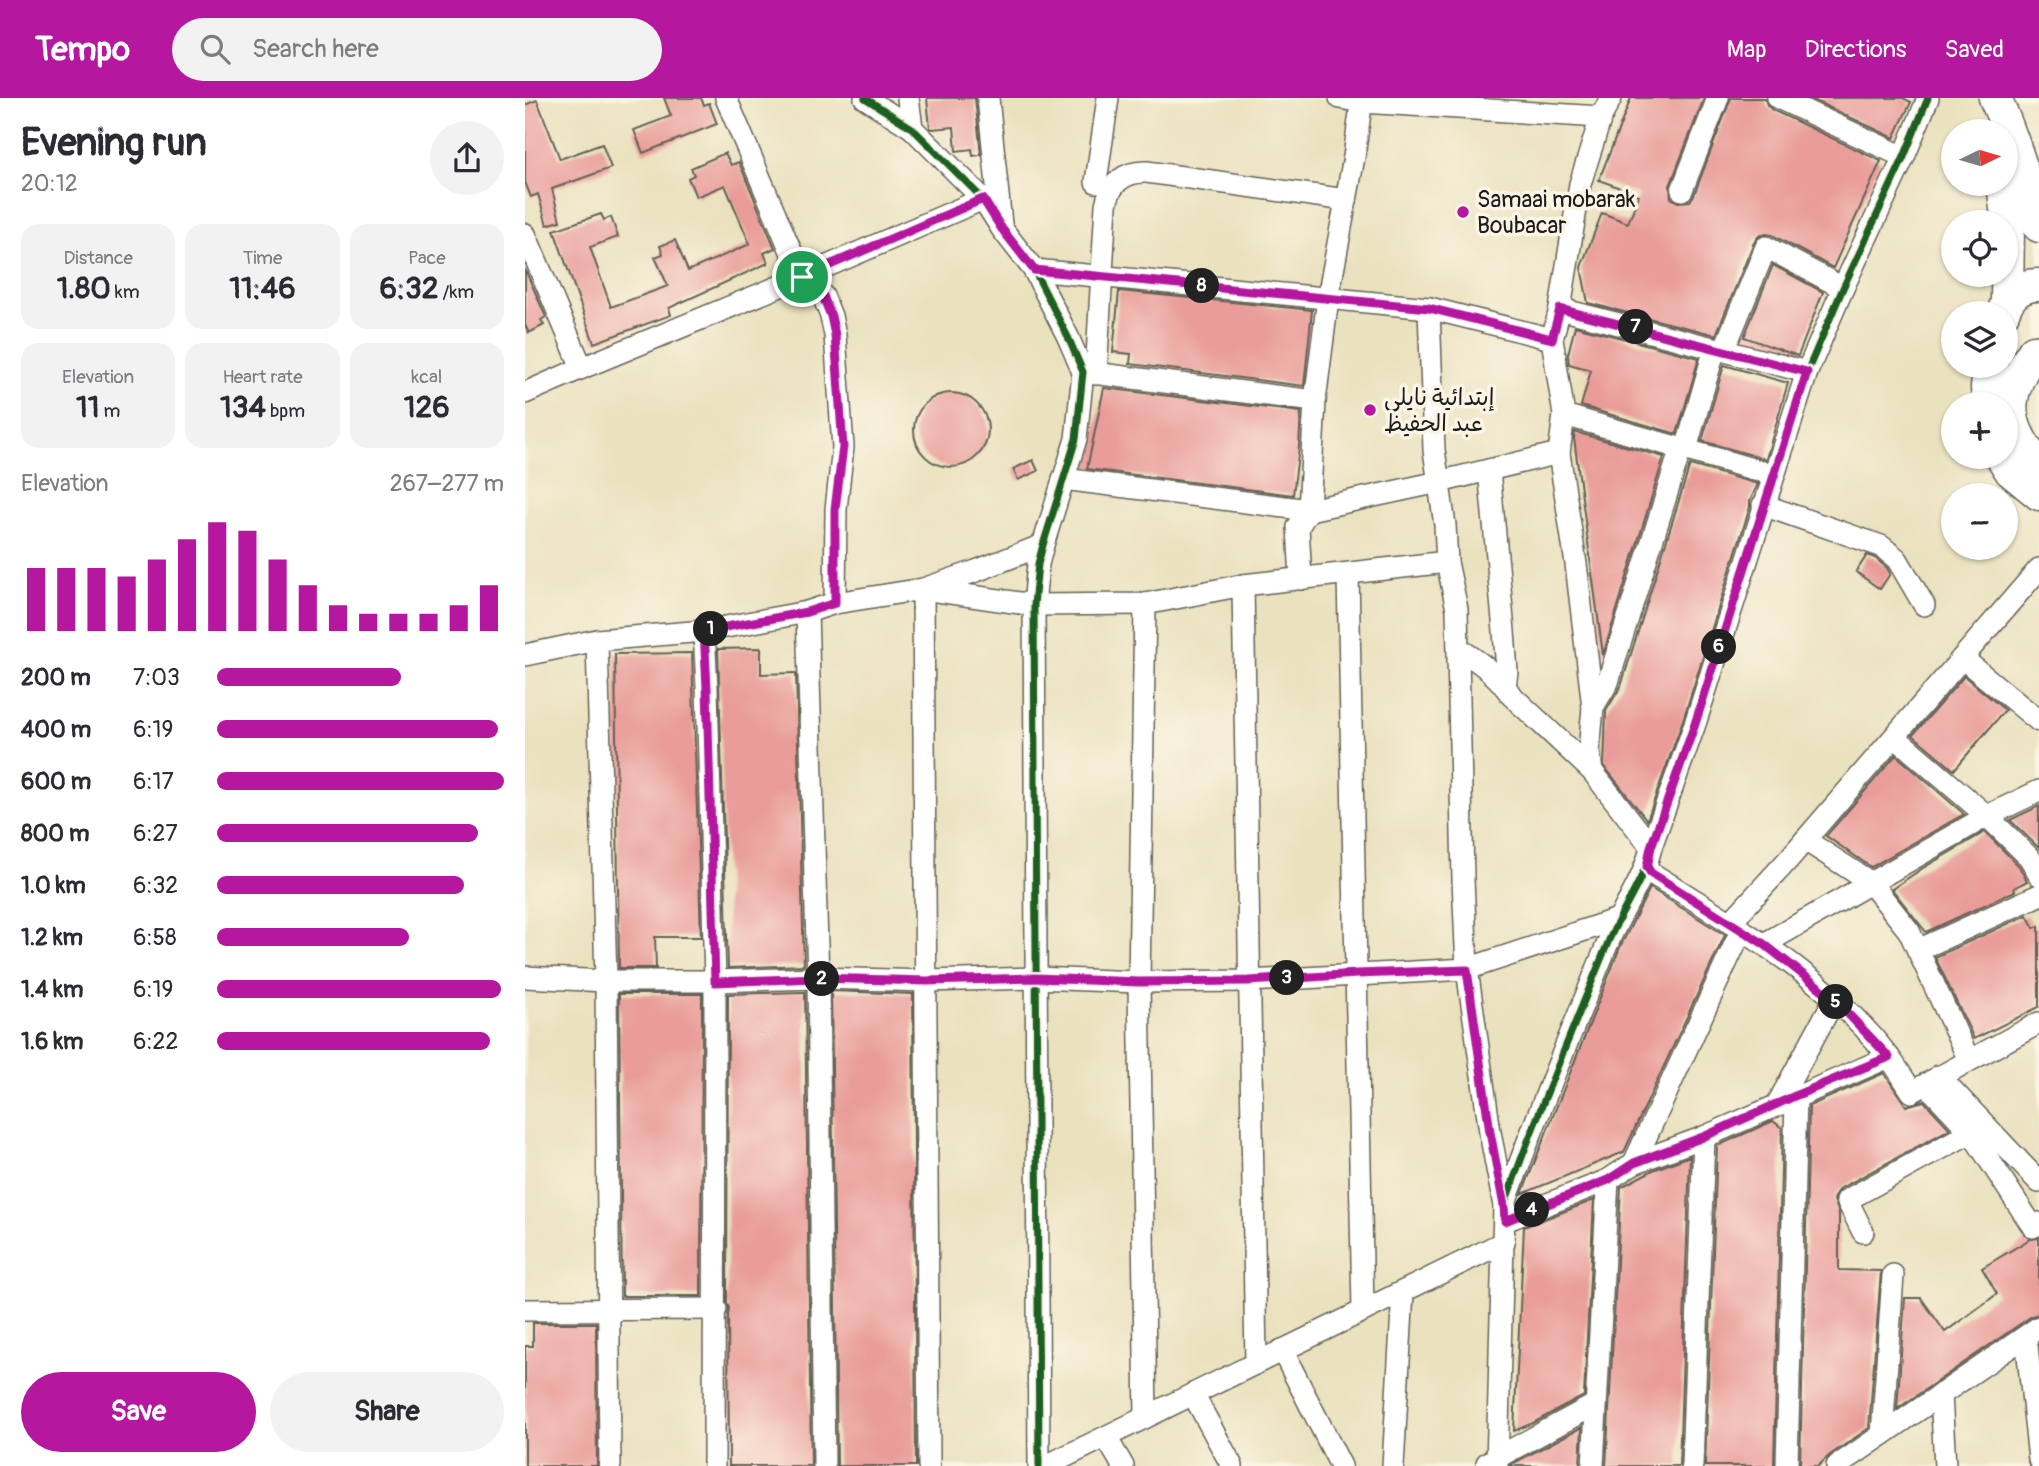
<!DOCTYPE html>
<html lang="en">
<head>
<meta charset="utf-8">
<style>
	:root { --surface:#fff; --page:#f2f2f3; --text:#2b2b33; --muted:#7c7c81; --accent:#b5179e }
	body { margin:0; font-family:Pangolin,"Playpen Sans Arabic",sans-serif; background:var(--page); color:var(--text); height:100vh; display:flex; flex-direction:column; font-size:26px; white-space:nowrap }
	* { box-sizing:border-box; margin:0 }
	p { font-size:23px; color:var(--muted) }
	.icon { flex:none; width:38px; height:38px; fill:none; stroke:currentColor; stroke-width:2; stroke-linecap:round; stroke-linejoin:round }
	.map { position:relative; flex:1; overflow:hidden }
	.sheet { display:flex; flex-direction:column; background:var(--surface); width:525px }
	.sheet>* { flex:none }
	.needle { width:46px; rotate:85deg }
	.controls { position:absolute; left:1416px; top:21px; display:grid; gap:14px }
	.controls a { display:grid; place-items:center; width:77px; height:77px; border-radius:50%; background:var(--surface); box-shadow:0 2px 5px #0004; font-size:35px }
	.pin { position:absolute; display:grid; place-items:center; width:60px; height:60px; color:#fff; margin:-30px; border:4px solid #fff; border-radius:50%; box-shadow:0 2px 7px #0007 }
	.km { position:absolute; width:35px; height:35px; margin:-18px; border-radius:50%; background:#222; color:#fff; font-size:19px; line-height:35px; text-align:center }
	.round { display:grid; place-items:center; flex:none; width:74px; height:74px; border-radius:37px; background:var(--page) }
	.head { display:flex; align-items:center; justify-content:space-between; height:119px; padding:0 21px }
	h1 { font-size:38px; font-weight:700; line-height:52px }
	.stats { display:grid; grid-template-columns:repeat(3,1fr); gap:10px; height:119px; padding:7px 21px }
	.stats div { display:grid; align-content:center; border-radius:18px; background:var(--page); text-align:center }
	.stats b { font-size:30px; font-weight:700 }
	.stats small { font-size:19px; font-weight:400 }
	.stats p { font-size:19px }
	.chart { height:196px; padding:14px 21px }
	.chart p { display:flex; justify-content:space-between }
	.chart svg { width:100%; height:126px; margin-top:7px; stroke:var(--accent); stroke-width:6 }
	.primary-button { display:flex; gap:14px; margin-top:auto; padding:14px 21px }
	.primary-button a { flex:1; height:80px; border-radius:42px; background:var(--accent); color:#fff; font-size:28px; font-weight:700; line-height:80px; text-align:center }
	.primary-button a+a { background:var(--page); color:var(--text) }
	ul { padding:0 21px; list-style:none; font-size:23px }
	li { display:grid; grid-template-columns:112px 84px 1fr; align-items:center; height:52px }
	li i { height:18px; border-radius:9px; background:var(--accent) }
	header { display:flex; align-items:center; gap:42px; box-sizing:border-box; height:98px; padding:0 35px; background:var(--accent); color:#fff }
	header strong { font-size:33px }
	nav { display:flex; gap:38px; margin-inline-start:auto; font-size:24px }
	.search { width:490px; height:63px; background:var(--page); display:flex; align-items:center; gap:18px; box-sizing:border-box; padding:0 24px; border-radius:38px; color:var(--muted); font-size:26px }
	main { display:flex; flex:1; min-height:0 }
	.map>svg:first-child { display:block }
	.building { fill:#e99c99 }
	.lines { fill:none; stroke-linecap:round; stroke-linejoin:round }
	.minor-casing { stroke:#646155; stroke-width:24 }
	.highway-casing { stroke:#646155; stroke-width:35 }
	.minor { stroke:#fff; stroke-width:21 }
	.highway { stroke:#fff; stroke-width:32 }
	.cycleway-casing { stroke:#fcf5e5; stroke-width:11 }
	.cycleway { stroke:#1b5e20; stroke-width:7 }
	.route-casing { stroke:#fff; stroke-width:14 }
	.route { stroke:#b5179e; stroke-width:9 }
	.poi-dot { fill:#b5179e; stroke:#fcf5e5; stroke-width:2.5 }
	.labels { text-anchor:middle; stroke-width:7; stroke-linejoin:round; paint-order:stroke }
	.poi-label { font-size:23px; fill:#1c1c1c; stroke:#fcf5e5; text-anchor:start }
</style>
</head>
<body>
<header>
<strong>Tempo</strong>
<div class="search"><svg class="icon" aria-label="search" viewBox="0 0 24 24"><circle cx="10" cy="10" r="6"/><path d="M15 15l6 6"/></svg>Search here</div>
<nav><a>Map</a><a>Directions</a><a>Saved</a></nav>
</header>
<main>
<section class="sheet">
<div class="head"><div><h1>Evening run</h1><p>20:12</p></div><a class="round"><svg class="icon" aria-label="share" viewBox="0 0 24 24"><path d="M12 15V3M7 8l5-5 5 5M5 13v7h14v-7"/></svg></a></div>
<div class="stats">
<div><p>Distance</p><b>1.80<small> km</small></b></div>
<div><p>Time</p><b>11:46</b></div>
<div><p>Pace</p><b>6:32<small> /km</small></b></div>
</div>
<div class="stats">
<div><p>Elevation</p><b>11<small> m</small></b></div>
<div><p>Heart rate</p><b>134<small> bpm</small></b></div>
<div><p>kcal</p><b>126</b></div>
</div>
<div class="chart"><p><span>Elevation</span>267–277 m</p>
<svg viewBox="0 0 160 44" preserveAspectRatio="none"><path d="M5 44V22M15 44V22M25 44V22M35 44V25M45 44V19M55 44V12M65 44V6M75 44V9M85 44V19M95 44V28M105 44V35M115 44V38M125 44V38M135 44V38M145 44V35M155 44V28"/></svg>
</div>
<ul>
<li><b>200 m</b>7:03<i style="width:64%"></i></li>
<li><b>400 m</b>6:19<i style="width:98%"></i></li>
<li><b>600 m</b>6:17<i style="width:100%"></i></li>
<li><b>800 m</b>6:27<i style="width:91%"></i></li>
<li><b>1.0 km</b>6:32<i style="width:86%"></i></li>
<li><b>1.2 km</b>6:58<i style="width:67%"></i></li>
<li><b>1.4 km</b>6:19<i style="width:99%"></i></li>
<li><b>1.6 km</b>6:22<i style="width:95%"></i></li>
</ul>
<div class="primary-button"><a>Save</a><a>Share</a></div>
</section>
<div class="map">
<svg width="1514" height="1368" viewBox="0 0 1514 1368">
	<rect width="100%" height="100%" fill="#fcf5e5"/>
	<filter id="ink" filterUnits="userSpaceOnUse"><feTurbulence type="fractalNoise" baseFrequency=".0143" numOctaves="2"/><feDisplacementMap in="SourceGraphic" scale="14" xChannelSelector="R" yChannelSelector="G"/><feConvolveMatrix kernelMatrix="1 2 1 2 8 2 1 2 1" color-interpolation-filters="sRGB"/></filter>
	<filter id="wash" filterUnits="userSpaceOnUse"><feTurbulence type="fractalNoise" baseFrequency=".00686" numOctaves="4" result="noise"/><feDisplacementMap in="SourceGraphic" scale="28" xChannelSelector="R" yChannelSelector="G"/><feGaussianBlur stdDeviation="1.57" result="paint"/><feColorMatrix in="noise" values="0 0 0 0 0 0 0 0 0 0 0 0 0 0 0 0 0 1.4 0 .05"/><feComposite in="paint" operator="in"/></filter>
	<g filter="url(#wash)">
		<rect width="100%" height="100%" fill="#eae1be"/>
		<g id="blocks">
			<g class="building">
				<path d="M139,0H176L179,7L184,5L192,26L118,55L109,32L146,18Z"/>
				<path d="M402,0H450L456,57L448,58L447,51L431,53L429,29L407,31L405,30Z"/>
				<path d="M1106,0H1179L1145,88L1146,100L1153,104L1165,103L1169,97L1206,0H1240L1242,7L1247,12L1356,63L1308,170L1247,137L1241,136L1234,138L1229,144L1191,237L1063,205L1056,169L1077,115L1103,125L1114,97L1074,82Z"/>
				<path d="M1284,0H1378L1386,4L1369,40Z"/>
				<path d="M12,2L35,61L77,46L86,70L27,91L35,123L22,127L13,96L6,99L0,84V7Z"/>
				<path d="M200,55L206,67L214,64L250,150L239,155L243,165L144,210L146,217L69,245L29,132L76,116L79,122L86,119L93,139L65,149L86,209L143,188L130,159L138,156L135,148L150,142L163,173L225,146L200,87L171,99L163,80L169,77L166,70Z"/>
				<path d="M1248,167L1298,194L1273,258L1219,239Z"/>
				<path d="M0,171L21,219L16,222L19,227L4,235L0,227Z"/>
				<path d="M594,193L787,212L779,288L605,266L606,256L588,254Z"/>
				<path d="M1050,228L1174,260L1152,336L1056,308L1066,272L1044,266L1043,256Z"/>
				<path d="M1199,267L1263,285L1241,361L1177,343Z"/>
				<path d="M579,290L776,314L774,348L768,397L562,371Z"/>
				<circle cx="426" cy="332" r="37"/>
				<path d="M1050,334L1139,359L1078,557L1049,340Z"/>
				<path d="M508,362L513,373L493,382L488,371Z"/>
				<path d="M1165,367L1233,386L1225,403V409L1158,622L1122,722L1079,668L1081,613L1096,588Z"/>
				<path d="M1342,457L1350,460L1362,470L1365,476L1355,491L1331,474Z"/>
				<path d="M236,550V576L271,575L279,867L203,870L193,551Z"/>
				<path d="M167,555L176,839H130L131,870H94L90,556Z"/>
				<path d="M1439,578L1480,612L1429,672L1388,637Z"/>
				<path d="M1371,657L1439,716L1346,769L1301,738Z"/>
				<path d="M1514,708V750L1485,722Z"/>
				<path d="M1460,734L1494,768L1502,783L1489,790L1490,793L1401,834L1367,791L1398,770Z"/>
				<path d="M1125,790L1200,837L1099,1054L997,1096L1096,847Z"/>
				<path d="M1502,817L1509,830L1514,828V909L1449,941L1410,859Z"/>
				<path d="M306,893L388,896L391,1368H312Z"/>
				<path d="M280,894L286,1368H204L203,1217L204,1210L202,1205L203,896Z"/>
				<path d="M94,896H177L176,1198H97Z"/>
				<path d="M1359,975L1381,1008L1399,1003L1425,1031L1316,1090L1311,1096L1309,1102L1314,1115V1172L1356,1173L1344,1330L1305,1357L1293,1368H1275L1284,1008Z"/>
				<path d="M1248,1023L1257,1030L1249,1368H1180L1192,1048Z"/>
				<path d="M1165,1058L1154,1368H1081L1096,1089L1128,1072Z"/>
				<path d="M1069,1102L1059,1298L1008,1325L989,1333L999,1129Z"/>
				<path d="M1514,1140V1216L1507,1218L1372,1311L1380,1200H1396L1420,1234L1472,1196L1457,1170L1505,1141Z"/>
				<path d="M8,1225H71L72,1368H0V1248H8Z"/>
				<path d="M1057,1329L1055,1368H985V1367Z"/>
			</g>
		</g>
	</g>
	<g filter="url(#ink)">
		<use href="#blocks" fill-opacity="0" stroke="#646155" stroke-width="2"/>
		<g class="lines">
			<defs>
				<g id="minor">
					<path d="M201,0L277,179L298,198L306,218L310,237L318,349L311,411L310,505"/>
					<path d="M340,0L387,30L458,101L477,131L509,172L543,239L558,274L551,341L518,447L513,466L509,507L514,1368"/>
					<path d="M383,0L387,30"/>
					<path d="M463,0L476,126"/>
					<path d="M815,0L837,4L1076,19"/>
					<path d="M1253,0L1379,59"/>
					<path d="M571,84L583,0"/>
					<path d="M1157,92L1193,0"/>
					<path d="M0,136L57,270"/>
					<path d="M509,172L904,210L1027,241"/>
					<path d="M904,210L909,352L920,427L922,464L932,511L938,781L942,871L965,1034L979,1108L972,1368"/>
					<path d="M1035,211L1282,274"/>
					<path d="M1199,252L1241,149L1318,190"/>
					<path d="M560,274L790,303"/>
					<path d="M571,276L581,107C585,85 600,73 622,74L821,102"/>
					<path d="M0,295L57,270L277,179L458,101"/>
					<path d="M1039,317L1249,377"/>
					<path d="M1161,351L1190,250"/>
					<path d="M1034,355L1051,466L1068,609L1064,653L1067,673"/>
					<path d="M964,372L979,533L982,574L980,589"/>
					<path d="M538,381L784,412L914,384L1034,355L1039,317L1027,241L1035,211L1055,86L1076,19L1086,0"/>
					<path d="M1238,407L1356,448L1372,461L1399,507"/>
					<path d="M823,476L838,1213"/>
					<path d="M776,481L773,429L784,412L790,303L803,200L829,59L837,0"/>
					<path d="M718,487L731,1265"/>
					<path d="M620,506L614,884L621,1319"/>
					<path d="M282,514L293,880L299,1368"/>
					<path d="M179,533L182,590L190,883L189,1368"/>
					<path d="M72,542L81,883L85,1368"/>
					<path d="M934,551C954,563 973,577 986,597L1067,673L1126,749"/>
					<path d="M0,557L72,542L179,533L282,514L310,505L398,491L509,507L620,506L718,487L922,464"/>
					<path d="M1437,560L1514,623"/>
					<path d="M1068,609L1083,584L1156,350"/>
					<path d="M1370,639L1462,718L1505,760L1514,777"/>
					<path d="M1280,742L1345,784L1384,833L1444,962"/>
					<path d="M1122,769L1126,775C1209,827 1303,879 1363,958C1372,969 1379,982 1387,994L1401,986L1446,1034L1508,1129L1514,1125"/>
					<path d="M1205,825L1262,763L1514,471"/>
					<path d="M1239,846L1462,718L1514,693"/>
					<path d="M1393,852L1514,797"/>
					<path d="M0,879L81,883H190L293,880L402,883L510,880L614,884L724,883L942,871L1093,821"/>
					<path d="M1414,978L1514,1084"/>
					<path d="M1403,985L1514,925"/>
					<path d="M1253,1005L1309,902"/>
					<path d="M1109,1065L1216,833"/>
					<path d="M979,1108C1011,1018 1048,930 1084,842C1097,811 1119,783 1126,749L1170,626L1282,274L1318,190L1379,59L1403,0"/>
					<path d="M980,1123L1083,1082L1109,1065L1179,1039L1364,959"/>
					<path d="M1338,1134L1322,1102L1446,1034"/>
					<path d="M0,1212L191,1211"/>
					<path d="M1501,1238L1514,1362"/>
					<path d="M757,1252L816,1368"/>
					<path d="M668,1296L707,1368"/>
					<path d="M1416,1296L1420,1368"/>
					<path d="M1357,1337L1368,1177"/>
					<path d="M581,1339L598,1368"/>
					<path d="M962,1365L1071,1306"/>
					<path d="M404,1368L398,491L451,473L518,447"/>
					<path d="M521,1368L979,1144"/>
					<path d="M868,1368L878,1194"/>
					<path d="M1068,1368L1083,1082"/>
					<path d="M1167,1368L1179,1039"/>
					<path d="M1262,1368L1271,997"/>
					<path d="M1312,1368L1514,1229"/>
				</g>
				<g id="highway">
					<path d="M1470,0C1489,41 1501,85 1514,128"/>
					<path d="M1478,86L1483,126L1482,203"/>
					<path d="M1478,215C1483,198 1495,186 1514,187"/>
					<path d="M1509,253C1478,298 1478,326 1514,368"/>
					<path d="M1463,306L1462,289L1465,268"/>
					<path d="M1477,359L1486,373L1514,396"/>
				</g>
			</defs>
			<use href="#minor" class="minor-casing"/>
			<use href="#highway" class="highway-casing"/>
			<use href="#minor" class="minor"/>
			<use href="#highway" class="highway"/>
			<defs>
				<g id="cycleway">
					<path d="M340,0L387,30L458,101L477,131L509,172L543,239L558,274L551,341L518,447L513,466L509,507L514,1368"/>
					<path d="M979,1108C1011,1018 1048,930 1084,842C1097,811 1119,783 1126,749L1170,626L1282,274L1318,190L1379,59L1403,0"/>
				</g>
			</defs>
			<use href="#cycleway" class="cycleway-casing"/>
			<use href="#cycleway" class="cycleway"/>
		</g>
	</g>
	<g class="lines" filter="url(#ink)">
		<defs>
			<path id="route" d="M458,101L477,131L509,172L904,210L1027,241L1035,211L1282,274L1170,626L1126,749L1122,769L1126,775L1239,846L1309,901L1364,959L1272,997L1178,1039L1109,1065L1083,1082L980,1123L979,1108L965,1034L942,872L832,876L724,883L614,884L510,880L402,883L293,880L190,884L182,590L179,533L282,514L310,505V411L318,349L310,237L306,218L298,198L277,179Z"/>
		</defs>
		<use href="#route" class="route-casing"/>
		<use href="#route" class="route"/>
	</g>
	<g class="poi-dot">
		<circle cx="938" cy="114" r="7"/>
		<circle cx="845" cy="312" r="7"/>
	</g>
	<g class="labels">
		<g class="poi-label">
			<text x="952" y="109">Samaai mobarak<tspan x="952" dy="26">Boubacar</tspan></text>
			<text x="859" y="307">إبتدائية نايلي<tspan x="859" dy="26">عبد الحفيظ</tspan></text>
		</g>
	</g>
</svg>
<div class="controls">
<a><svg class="needle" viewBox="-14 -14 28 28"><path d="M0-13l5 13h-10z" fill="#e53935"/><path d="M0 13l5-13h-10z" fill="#7c7c81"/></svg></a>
<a><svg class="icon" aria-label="locate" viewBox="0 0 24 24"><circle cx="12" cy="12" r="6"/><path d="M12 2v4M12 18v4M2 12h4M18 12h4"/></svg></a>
<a><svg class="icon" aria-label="layers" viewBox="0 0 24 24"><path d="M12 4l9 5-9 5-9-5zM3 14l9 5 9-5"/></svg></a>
<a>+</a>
<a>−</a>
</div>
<div class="pin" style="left:277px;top:179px;background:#1e9e55"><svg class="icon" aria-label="arrive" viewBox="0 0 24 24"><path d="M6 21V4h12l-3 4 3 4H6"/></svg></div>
<b class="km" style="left:186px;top:531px">1</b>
<b class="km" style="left:297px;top:881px">2</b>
<b class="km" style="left:762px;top:880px">3</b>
<b class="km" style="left:1007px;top:1112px">4</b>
<b class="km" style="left:1311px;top:904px">5</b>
<b class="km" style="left:1194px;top:549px">6</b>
<b class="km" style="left:1111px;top:229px">7</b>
<b class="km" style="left:677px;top:188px">8</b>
</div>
</main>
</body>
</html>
